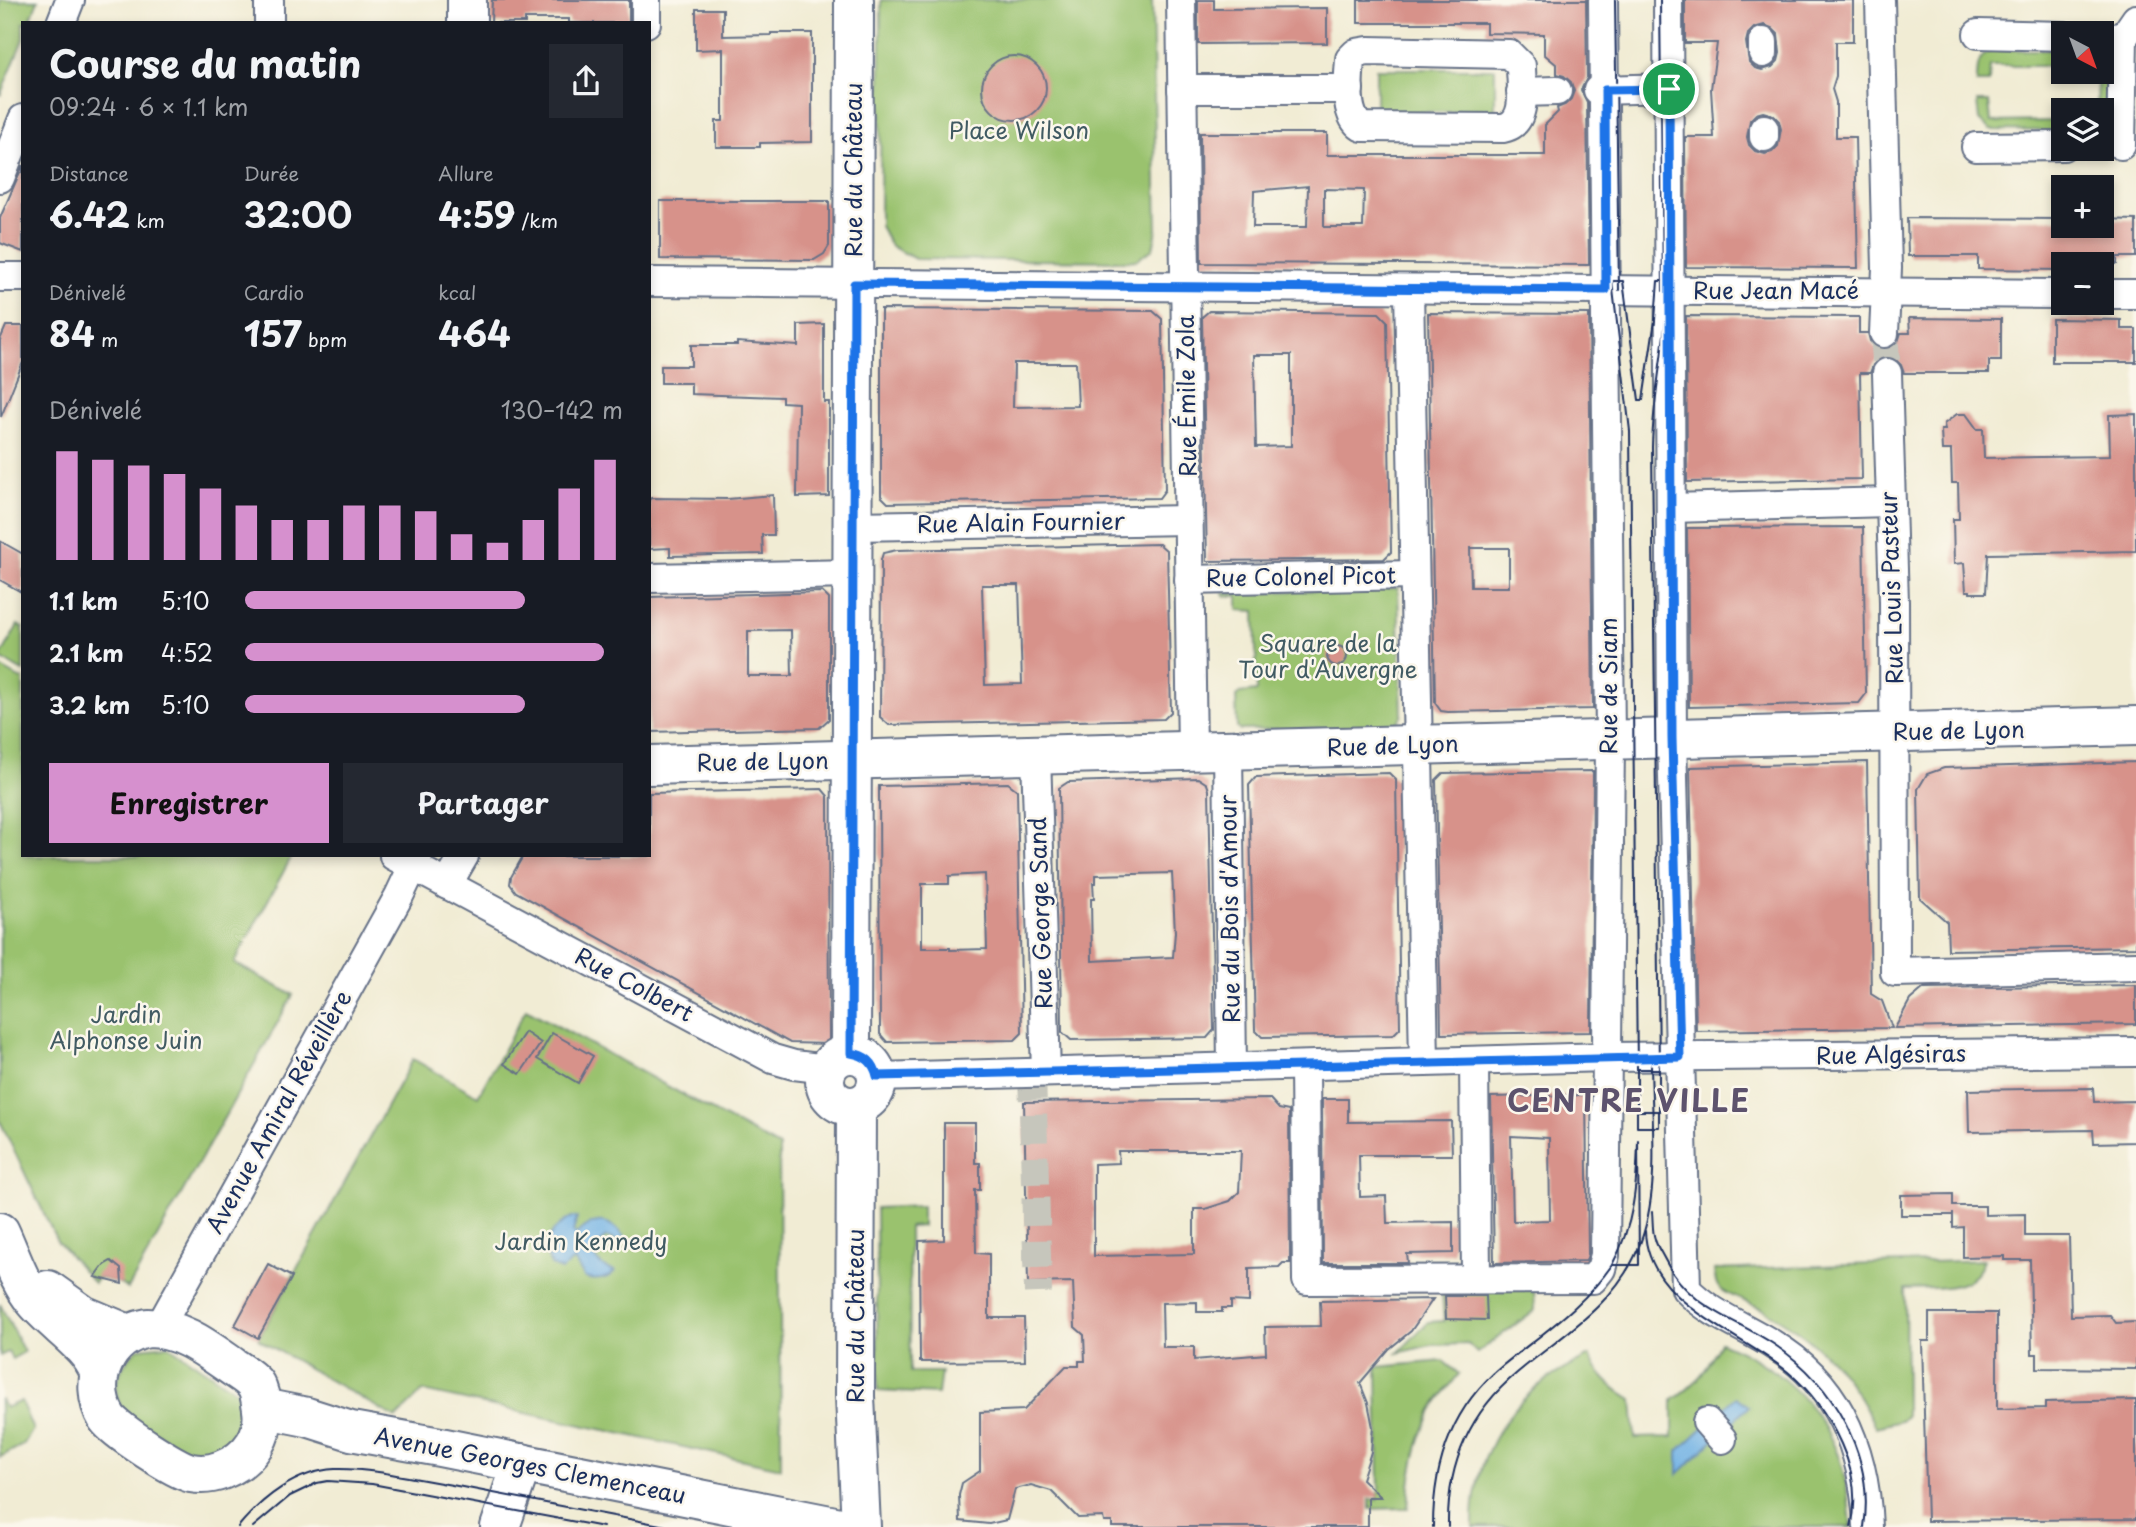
<!DOCTYPE html>
<html lang="fr">
<head>
<meta charset="utf-8">
<style>
	:root { --surface:#171b24; --page:#242831; --text:#f1f3f6; --muted:#9ea1a6; --accent:#d690ce }
	body { margin:0; font-family:"Playpen Sans",sans-serif; background:var(--page); color:var(--text); height:100vh; display:flex; flex-direction:column; font-size:26px; white-space:nowrap }
	* { box-sizing:border-box; margin:0 }
	p { font-size:23px; color:var(--muted) }
	.icon { flex:none; width:38px; height:38px; fill:none; stroke:currentColor; stroke-width:2; stroke-linecap:round; stroke-linejoin:round }
	.map { position:relative; flex:1; overflow:hidden }
	.sheet { position:absolute; left:21px; top:21px; width:630px; height:836px; display:flex; flex-direction:column; background:var(--surface); border-radius:0px; box-shadow:0 4px 10px #0003 }
	.sheet>* { flex:none }
	.needle { width:46px; rotate:139deg }
	.buttons { position:absolute; left:2051px; top:21px; display:grid; gap:14px }
	.buttons a { display:grid; place-items:center; width:63px; height:63px; border-radius:0px; background:var(--surface); box-shadow:0 4px 10px #0003; font-size:35px }
	.pin { position:absolute; display:grid; place-items:center; width:60px; height:60px; color:#fff; margin:-30px; border:4px solid #fff; border-radius:50%; box-shadow:0 2px 7px #0007 }
	.round { display:grid; place-items:center; flex:none; width:74px; height:74px; border-radius:0px; background:var(--page) }
	.head { display:flex; align-items:center; justify-content:space-between; height:119px; padding:0 28px }
	h1 { font-size:38px; font-weight:700; line-height:52px }
	.figures { display:grid; grid-template-columns:repeat(3,1fr); gap:10px; height:119px; padding:7px 28px }
	.figures div { display:grid; align-content:center }
	.figures b { font-size:35px; font-weight:700 }
	.figures small { font-size:19px; font-weight:400 }
	.figures p { font-size:19px }
	.chart { height:196px; padding:14px 28px }
	.chart p { display:flex; justify-content:space-between }
	.chart svg { width:100%; height:126px; margin-top:7px; stroke:var(--accent); stroke-width:6 }
	.action { display:flex; gap:14px; margin-top:auto; padding:14px 28px }
	.action a { flex:1; height:80px; border-radius:0px; background:var(--accent); color:#111; font-size:28px; font-weight:700; line-height:80px; text-align:center }
	.action a+a { background:var(--page); color:var(--text) }
	ul { padding:0 28px; list-style:none; font-size:23px }
	li { display:grid; grid-template-columns:112px 84px 1fr; align-items:center; height:52px }
	li i { height:18px; border-radius:9px; background:var(--accent) }
	.map>svg:first-child { display:block }
	.green { fill:#9ac26e; stroke:#5a7866; stroke-width:2 }
	.water { fill:#6fb1e4; stroke:#4570a1; stroke-width:2 }
	.building { fill:#d7928a; fill-rule:evenodd }
	.lines { fill:none; stroke-linecap:round; stroke-linejoin:round }
	.street-tunnel { stroke:#c6c6bc; stroke-width:28; stroke-dasharray:28 14; stroke-linecap:butt }
	.street-casing { stroke:#667187; stroke-width:32 }
	.secondary-casing { stroke:#667187; stroke-width:42 }
	.street { stroke:#fff; stroke-width:28 }
	.secondary { stroke:#fff; stroke-width:38 }
	.tram { stroke:#1b2f5e; stroke-width:2 }
	.route-casing { stroke:#fff; stroke-width:14 }
	.route { stroke:#1a73e8; stroke-width:9 }
	.labels { text-anchor:middle; stroke-width:5; stroke-linejoin:round; paint-order:stroke }
	.park-label { font-size:23px; fill:#415b63; stroke:#fbf7ec }
	.street-label { font-size:23px; fill:#1b2f5e; stroke:#fbf7ec }
	.district-label { font-size:30px; font-weight:bold; letter-spacing:2px; fill:#5d526d; stroke:#fbf7ec }
</style>
</head>
<body>
<div class="map">
<svg width="2136" height="1527" viewBox="0 0 2136 1527">
	<rect width="100%" height="100%" fill="#fbf7ec"/>
	<filter id="ink" filterUnits="userSpaceOnUse"><feTurbulence type="fractalNoise" baseFrequency=".0143" numOctaves="2"/><feDisplacementMap in="SourceGraphic" scale="14" xChannelSelector="R" yChannelSelector="G"/><feConvolveMatrix kernelMatrix="1 2 1 2 8 2 1 2 1" color-interpolation-filters="sRGB"/></filter>
	<filter id="wash" filterUnits="userSpaceOnUse"><feTurbulence type="fractalNoise" baseFrequency=".00686" numOctaves="4" result="noise"/><feDisplacementMap in="SourceGraphic" scale="28" xChannelSelector="R" yChannelSelector="G"/><feGaussianBlur stdDeviation="1.57" result="paint"/><feColorMatrix in="noise" values="0 0 0 0 0 0 0 0 0 0 0 0 0 0 0 0 0 1.4 0 .05"/><feComposite in="paint" operator="in"/></filter>
	<g filter="url(#wash)">
		<rect width="100%" height="100%" fill="#f1ecd4"/>
		<g class="green">
			<path d="M0,0H38L29,23H23V39L0,96Z"/>
			<path d="M881,0H1152L1157,229L1153,249L1136,260L1125,261L915,259L891,246L880,226Z"/>
			<path d="M1992,50H2063V66H1990L1989,83H1977C1977,68 1977,57 1992,50Z"/>
			<path d="M2102,54L2109,64V117L2102,127V110H2097L2098,72H2102Z"/>
			<rect x="1376" y="69" width="119" height="43"/>
			<path d="M1977,102H1989L1991,122L2061,121V131L1990,130L1979,120Z"/>
			<path d="M1398,588L1402,715L1396,724L1390,727L1240,730L1237,728L1236,696L1240,693L1257,691L1255,611L1238,610V596H1225L1223,593Z"/>
			<path d="M18,625L23,628V671L0,658Z"/>
			<path d="M0,667L23,680V856H292L234,963L293,995L128,1289L117,1282L98,1278L94,1283L57,1241L0,1121Z"/>
			<path d="M526,1009L779,1147L781,1468L423,1391L396,1418L258,1339L413,1059L478,1096Z"/>
			<path d="M922,1206V1226L909,1227L910,1372H941L938,1394L878,1391L876,1208Z"/>
			<path d="M1984,1260C1973,1294 1933,1287 1905,1289L1906,1416L1901,1421L1875,1427C1850,1373 1816,1339 1764,1310C1750,1302 1733,1298 1720,1289L1716,1283L1714,1270Z"/>
			<path d="M1534,1288L1535,1310L1477,1353L1468,1344L1431,1345L1398,1353L1428,1322L1444,1321L1442,1292Z"/>
			<path d="M0,1304L24,1352L12,1359L8,1352L0,1356Z"/>
			<path d="M1720,1342C1774,1363 1819,1402 1839,1458C1847,1480 1849,1504 1851,1527H1473C1472,1472 1495,1422 1538,1386C1553,1374 1572,1365 1589,1356C1599,1376 1613,1389 1632,1400L1635,1438L1673,1437V1400C1696,1385 1710,1367 1720,1342Z"/>
			<path d="M168,1345L241,1395L245,1405L241,1438L207,1458C186,1453 171,1442 153,1431C144,1425 132,1420 125,1412C106,1390 121,1365 138,1348Z"/>
			<path d="M1443,1361L1459,1374C1452,1383 1445,1391 1438,1401C1418,1431 1410,1473 1408,1508L1370,1509V1499L1378,1500L1379,1491L1377,1367Z"/>
			<path d="M0,1398L5,1408L21,1401L33,1430L23,1445L0,1457Z"/>
		</g>
		<g class="water">
			<path d="M572,1217L577,1218L573,1232L576,1234C595,1217 609,1217 625,1238L622,1242L606,1237C589,1253 593,1265 615,1271C607,1280 596,1281 585,1278L574,1260L561,1270L552,1266C539,1244 552,1227 572,1217Z"/>
			<path d="M1736,1397L1749,1406L1678,1474V1451Z"/>
		</g>
		<g id="blocks">
			<g class="building">
				<path d="M492,0H629V23H569V19H525V23H491Z"/>
				<path d="M1198,0H1214V9L1327,8V43L1198,44Z"/>
				<path d="M1358,0H1586L1587,78L1581,90L1587,102L1589,265L1201,263L1200,133H1327V155H1545V125L1558,112L1557,108L1565,105L1571,99L1574,91L1571,82L1564,76L1557,74V65L1544,54V34L1486,33V23H1358ZM1308,186L1307,227H1253L1254,191ZM1324,189L1364,190L1363,227H1324Z"/>
				<path d="M1685,0H1853V42H1836V76L1832,89L1836,102V137H1855L1858,268L1686,267L1685,137H1714L1711,89L1717,43H1685ZM1764,25L1772,28L1778,34L1780,53L1778,61L1772,67L1762,70L1755,68L1749,62L1746,42L1748,34L1754,28ZM1763,112L1773,115L1779,121L1781,129L1778,146L1772,152L1765,154L1755,151L1749,145L1747,137L1750,120L1756,114Z"/>
				<path d="M696,9H723V36L771,35V33H812V142L760,143V147H716V121H723V49L696,50Z"/>
				<circle cx="1014" cy="88" r="32"/>
				<path d="M23,165V252L0,243V218Z"/>
				<path d="M660,201H829V246L824,254L814,260L660,259Z"/>
				<path d="M1907,218L2063,219V226H2102V219L2136,220V257H2117V264H2063V270L1978,269V256H1908Z"/>
				<path d="M881,309L1153,311L1162,319L1165,490L1159,498L888,503L881,496ZM1014,363H1076L1078,406L1013,407Z"/>
				<path d="M1209,311L1379,313L1387,321L1391,552L1384,559L1207,561L1202,317ZM1254,355H1291V446L1256,447Z"/>
				<path d="M1428,313L1589,314L1593,709L1448,712L1441,711L1435,703ZM1470,548H1509V587H1471Z"/>
				<path d="M1686,316L1859,317V333H1868L1870,341L1875,347L1884,350L1891,348L1898,342L1901,333H1910L1909,318L2001,319V361H1989V373H1904L1901,365L1895,359L1886,356L1879,359L1873,365L1870,373H1860L1862,479L1687,482Z"/>
				<path d="M2052,319L2121,320V329H2136V362H2052Z"/>
				<path d="M824,324V402H829V496L797,497L798,403L782,402V397L691,394V383H661V366H691V345H737V342L798,346V325Z"/>
				<path d="M6,326H23V362L1,417L0,340Z"/>
				<path d="M1957,414H1966L1977,429H1983L1984,458L2110,456L2109,415L2136,414V551L1988,554L1986,593H1970V591H1966L1964,563L1954,564L1953,519H1959L1958,483H1952L1951,450H1942L1941,430H1945L1944,424Z"/>
				<path d="M773,495L774,535H762L763,554L670,556V548L649,549V500L651,498L728,499Z"/>
				<path d="M1863,527L1866,694L1859,703L1689,707L1687,528Z"/>
				<path d="M0,541L23,554V593L0,580Z"/>
				<path d="M1159,544L1167,551L1171,712L1164,719L889,725L880,717L881,560L883,553L897,550ZM982,585H1019L1022,684L985,685Z"/>
				<path d="M822,592L829,599V719L819,728L649,732V597ZM791,630L792,676H748V631Z"/>
				<circle cx="1337" cy="656" r="10"/>
				<path d="M1867,762L1871,994L1882,1001L1892,1028L1696,1031L1690,767Z"/>
				<path d="M2136,762V947L1948,950L1947,922L1920,898L1918,789L1927,774L1944,768Z"/>
				<path d="M1593,771L1591,1032L1441,1034L1436,780L1443,773Z"/>
				<path d="M1389,773L1396,780L1400,1028L1393,1035L1262,1037L1255,1030L1249,785L1256,777Z"/>
				<path d="M1198,778L1207,784L1209,790L1214,1030L1207,1038L1071,1040L1062,1032L1059,788L1068,782ZM1172,873L1175,932L1173,957L1092,961L1091,899H1094L1093,883H1096V875Z"/>
				<path d="M1008,783L1017,790L1022,1033L1015,1040L887,1042L880,1034L879,786ZM985,874L987,949L950,950V948H922V884H949V876Z"/>
				<path d="M822,789L828,796L829,1044L790,1043L516,892L510,884L511,877L523,856H649V793Z"/>
				<path d="M2136,985V1024L1895,1028L1910,1000L1924,988Z"/>
				<path d="M525,1032L541,1043L520,1074L504,1064Z"/>
				<path d="M552,1033L593,1056L578,1083L537,1059Z"/>
				<path d="M2093,1088L2094,1102L2136,1101V1142L2094,1143L2093,1130L1969,1132L1968,1090Z"/>
				<path d="M1586,1095L1588,1254L1586,1261L1494,1263L1491,1097ZM1511,1136L1549,1138L1550,1220L1513,1221Z"/>
				<path d="M1270,1099L1279,1109L1289,1111L1290,1263H1283L1279,1267L1249,1268V1302L1231,1301V1308H1222V1312H1197V1302L1162,1303L1163,1347H1194V1360L1266,1354L1265,1327L1321,1326L1320,1301L1433,1299L1411,1331L1389,1349L1360,1383L1368,1403L1373,1427L1371,1452L1362,1479L1381,1497H1368V1527H1112V1522H1104L1103,1517L1078,1518L1051,1491L1031,1485L1015,1489L1007,1520L989,1524L960,1521L959,1495L962,1483L980,1471V1412L1024,1410L1066,1366H1079V1361H1085L1084,1335L1075,1327L1073,1282L1028,1283L1024,1102ZM1118,1151H1241L1239,1192L1230,1201L1205,1209H1194V1254L1094,1256V1164L1119,1163Z"/>
				<path d="M1322,1099H1348V1122L1451,1121L1452,1155H1359L1360,1197L1386,1196L1387,1223L1453,1222V1253L1407,1254L1408,1263H1323Z"/>
				<path d="M944,1123H975V1163H980V1190H975L976,1253L989,1254V1318H1024L1025,1361L920,1362L919,1241L944,1240Z"/>
				<path d="M1953,1194V1206H1985V1215L2025,1214V1236H2069L2071,1316L2110,1315L2116,1323L2136,1322V1369L2037,1368V1354H2032L2030,1260H2004V1256L1963,1257V1227L1953,1228V1213V1215H1901V1195Z"/>
				<path d="M111,1261L121,1269L122,1284L95,1277L104,1265Z"/>
				<path d="M268,1264L292,1277L258,1338L235,1325Z"/>
				<path d="M1445,1296H1486L1487,1320L1446,1319Z"/>
				<path d="M1929,1313H1997V1409L2045,1408V1402L2136,1400V1519L1927,1521L1922,1341H1929Z"/>
			</g>
		</g>
	</g>
	<g filter="url(#ink)">
		<use href="#blocks" fill-opacity="0" stroke="#667187" stroke-width="2"/>
		<g class="lines">
			<g class="street-tunnel">
				<path d="M1884,333L1887,373"/>
				<path d="M1032,1072L1038,1293"/>
			</g>
			<defs>
				<g id="street">
					<path d="M646,0V23"/>
					<path d="M1181,0L1192,751"/>
					<path d="M1668,0L1672,738L1686,1289C1710,1314 1743,1326 1772,1344C1840,1384 1865,1452 1868,1527"/>
					<path d="M1880,0L1887,268L1884,333"/>
					<path d="M61,23L70,0"/>
					<path d="M269,23V0"/>
					<path d="M1978,34L2063,36"/>
					<path d="M2102,37L2123,38L2136,19"/>
					<path d="M1763,42V53"/>
					<path d="M1368,51L1509,54L1521,66C1521,86 1529,123 1503,128L1362,127C1343,115 1349,79 1350,59L1356,53Z"/>
					<path d="M1182,89H1349"/>
					<path d="M1598,90L1671,88"/>
					<path d="M1521,92L1557,91"/>
					<path d="M1764,137V129"/>
					<path d="M2121,145L2123,38"/>
					<path d="M1976,147L2063,146"/>
					<path d="M0,178L23,119"/>
					<path d="M0,277H23"/>
					<path d="M649,282L2063,294"/>
					<path d="M1409,289L1424,1062"/>
					<path d="M2102,294H2136"/>
					<path d="M1887,373L1894,602L1895,972L2136,966"/>
					<path d="M1671,508L1890,502"/>
					<path d="M854,526L1188,520"/>
					<path d="M649,578L854,574"/>
					<path d="M1189,580L1413,575"/>
					<path d="M1228,750L1232,1067"/>
					<path d="M1036,755L1046,1072"/>
					<path d="M394,856L773,1059L794,1065L827,1069"/>
					<path d="M447,885L464,856"/>
					<path d="M1474,1061L1476,1277"/>
					<path d="M1305,1066L1307,1280L1593,1279L1601,1269L1605,1255L1610,740L1603,0"/>
					<path d="M877,1077L1608,1057L2136,1052"/>
					<path d="M159,1328L399,896L418,856"/>
					<path d="M1707,1422L1722,1439"/>
				</g>
				<g id="secondary">
					<path d="M467,23V0"/>
					<path d="M649,765L2136,726"/>
					<path d="M851,1053L854,0"/>
					<circle cx="851" cy="1080" r="26"/>
					<path d="M856,1106L855,1396L861,1527"/>
					<path d="M0,1232C11,1256 18,1280 34,1300C54,1325 89,1344 99,1372"/>
					<path d="M48,1290L83,1315L128,1334"/>
					<path d="M148,1328C181,1328 207,1349 233,1367C240,1372 249,1377 254,1383C259,1389 260,1397 261,1403C268,1434 250,1459 222,1470C212,1474 202,1475 191,1473C175,1469 116,1431 107,1418C85,1381 107,1335 148,1328Z"/>
					<path d="M262,1408L307,1417L351,1431L440,1447L840,1527"/>
					<path d="M500,1527L522,1463"/>
				</g>
			</defs>
			<use href="#street" class="street-casing"/>
			<use href="#secondary" class="secondary-casing"/>
			<use href="#street" class="street"/>
			<use href="#secondary" class="secondary"/>
			<g class="tram">
				<path d="M1615,0L1619,290"/>
				<path d="M1660,0L1663,291"/>
				<path d="M1612,281H1623L1639,400H1643L1655,320L1658,281H1669C1667,337 1653,391 1652,447L1659,1069H1637L1630,431Z"/>
				<rect x="1637" y="1069" width="22" height="42"/>
				<rect x="1637" y="1111" width="22" height="16"/>
				<path d="M1638,1140L1639,1265H1612C1634,1225 1637,1185 1638,1140Z"/>
				<path d="M1652,1212C1653,1221 1652,1231 1655,1239C1656,1245 1661,1252 1664,1258C1688,1308 1733,1317 1775,1345C1833,1384 1875,1455 1864,1527"/>
				<path d="M1645,1231C1647,1303 1741,1333 1788,1372C1811,1391 1829,1417 1841,1444C1853,1470 1858,1499 1851,1527"/>
				<path d="M238,1527C262,1498 296,1471 335,1469C373,1468 415,1479 452,1485C525,1499 598,1513 671,1527"/>
				<path d="M253,1527L290,1496L317,1483L328,1481L372,1484L603,1527"/>
				<path d="M1433,1527C1433,1464 1452,1407 1502,1366C1541,1334 1583,1307 1612,1265H1637"/>
				<path d="M1448,1527C1447,1466 1469,1413 1517,1373C1562,1335 1614,1306 1638,1249C1662,1191 1651,1121 1651,1059"/>
			</g>
		</g>
	</g>
	<g class="lines" filter="url(#ink)">
		<defs>
			<path id="route" d="M1669,89L1672,738L1680,1057L877,1076C874,1062 865,1055 851,1053L854,284L1606,290L1605,90Z"/>
		</defs>
		<use href="#route" class="route-casing"/>
		<use href="#route" class="route"/>
	</g>
	<g class="labels">
		<g class="park-label">
			<text x="1019" y="139">Place Wilson</text>
			<text x="1328" y="652">Square de la<tspan x="1328" dy="26">Tour d'Auvergne</tspan></text>
			<text x="126" y="1023">Jardin<tspan x="126" dy="26">Alphonse Juin</tspan></text>
			<text x="581" y="1250">Jardin Kennedy</text>
		</g>
		<g class="street-label">
			<text transform="translate(854 170) rotate(-90)" y="8">Rue du Château</text>
			<text x="1776" y="299">Rue Jean Macé</text>
			<text transform="translate(1187 396) rotate(-91)" y="8">Rue Émile Zola</text>
			<text transform="translate(1021 523) rotate(-1)" y="8">Rue Alain Fournier</text>
			<text transform="translate(1301 577) rotate(-1)" y="8">Rue Colonel Picot</text>
			<text transform="translate(1892 588) rotate(-92)" y="8">Rue Louis Pasteur</text>
			<text transform="translate(1609 686) rotate(-90)" y="8">Rue de Siam</text>
			<text transform="translate(1959 731) rotate(-1)" y="8">Rue de Lyon</text>
			<text transform="translate(1393 746) rotate(-2)" y="8">Rue de Lyon</text>
			<text transform="translate(763 762) rotate(-1)" y="8">Rue de Lyon</text>
			<text transform="translate(1230 909) rotate(-91)" y="8">Rue du Bois d'Amour</text>
			<text transform="translate(1041 913) rotate(-92)" y="8">Rue George Sand</text>
			<text transform="translate(634 985) rotate(28)" y="8">Rue Colbert</text>
			<text transform="translate(1891 1055) rotate(-1)" y="8">Rue Algésiras</text>
			<text transform="translate(279 1112) rotate(-61)" y="8">Avenue Amiral Réveillère</text>
			<text transform="translate(856 1316) rotate(-90)" y="8">Rue du Château</text>
			<text transform="translate(530 1466) rotate(11)" y="8">Avenue Georges Clemenceau</text>
		</g>
		<g class="district-label">
			<text x="1629" y="1112">CENTRE VILLE</text>
		</g>
	</g>
</svg>
<div class="buttons">
<a><svg class="needle" viewBox="-14 -14 28 28"><path d="M0-13l5 13h-10z" fill="#e53935"/><path d="M0 13l5-13h-10z" fill="#9ea1a6"/></svg></a>
<a><svg class="icon" aria-label="layers" viewBox="0 0 24 24"><path d="M12 4l9 5-9 5-9-5zM3 14l9 5 9-5"/></svg></a>
<a>+</a>
<a>−</a>
</div>
<div class="pin" style="left:1669px;top:89px;background:#1e9e55"><svg class="icon" aria-label="arrive" viewBox="0 0 24 24"><path d="M6 21V4h12l-3 4 3 4H6"/></svg></div>
<section class="sheet">
<div class="head"><div><h1>Course du matin</h1><p>09:24 · 6 × 1.1 km</p></div><a class="round"><svg class="icon" aria-label="share" viewBox="0 0 24 24"><path d="M12 15V3M7 8l5-5 5 5M5 13v7h14v-7"/></svg></a></div>
<div class="figures">
<div><p>Distance</p><b>6.42<small> km</small></b></div>
<div><p>Durée</p><b>32:00</b></div>
<div><p>Allure</p><b>4:59<small> /km</small></b></div>
</div>
<div class="figures">
<div><p>Dénivelé</p><b>84<small> m</small></b></div>
<div><p>Cardio</p><b>157<small> bpm</small></b></div>
<div><p>kcal</p><b>464</b></div>
</div>
<div class="chart"><p><span>Dénivelé</span>130–142 m</p>
<svg viewBox="0 0 160 44" preserveAspectRatio="none"><path d="M5 44V6M15 44V9M25 44V11M35 44V14M45 44V19M55 44V25M65 44V30M75 44V30M85 44V25M95 44V25M105 44V27M115 44V35M125 44V38M135 44V30M145 44V19M155 44V9"/></svg>
</div>
<ul>
<li><b>1.1 km</b>5:10<i style="width:74%"></i></li>
<li><b>2.1 km</b>4:52<i style="width:95%"></i></li>
<li><b>3.2 km</b>5:10<i style="width:74%"></i></li>
</ul>
<div class="action"><a>Enregistrer</a><a>Partager</a></div>
</section>
</div>
</body>
</html>
